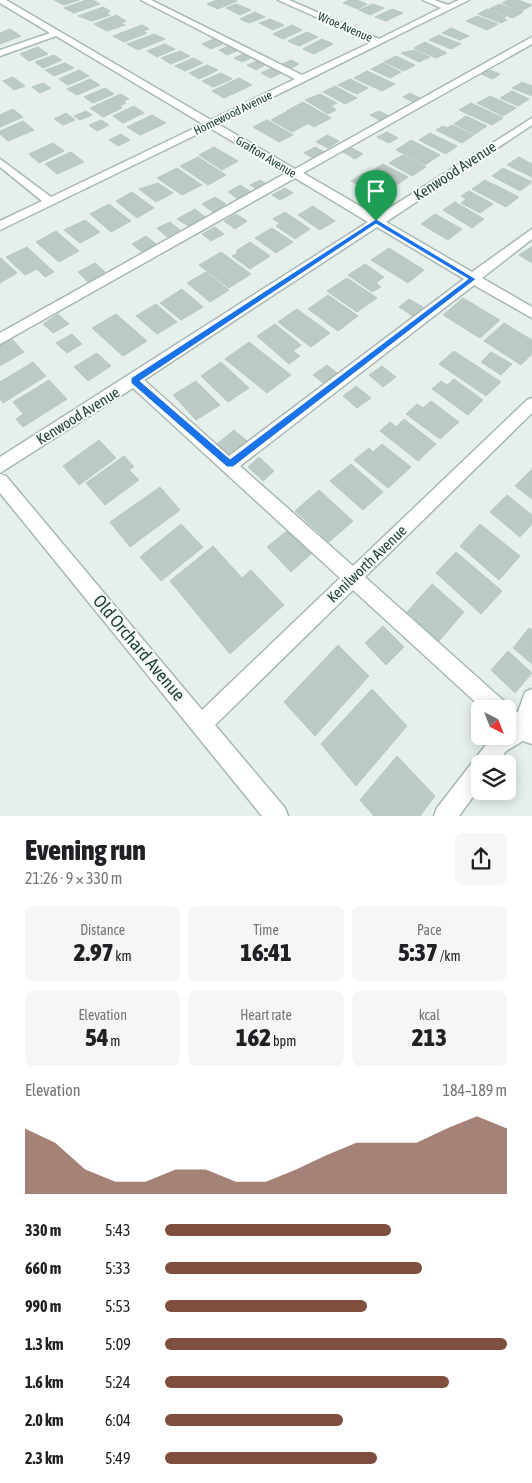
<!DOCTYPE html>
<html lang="en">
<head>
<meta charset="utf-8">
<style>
	:root { --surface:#fff; --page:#f6f6f6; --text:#202124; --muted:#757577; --accent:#7f4e3f }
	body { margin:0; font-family:"Asap Condensed",sans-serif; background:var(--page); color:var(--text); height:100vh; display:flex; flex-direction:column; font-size:19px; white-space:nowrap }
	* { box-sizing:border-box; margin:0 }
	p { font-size:16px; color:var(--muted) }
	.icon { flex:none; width:28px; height:28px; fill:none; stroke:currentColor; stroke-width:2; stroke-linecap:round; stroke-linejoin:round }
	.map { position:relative; height:816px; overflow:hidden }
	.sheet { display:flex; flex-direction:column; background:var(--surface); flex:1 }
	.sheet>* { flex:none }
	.needle { width:32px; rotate:138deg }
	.tools { position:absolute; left:471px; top:700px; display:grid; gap:10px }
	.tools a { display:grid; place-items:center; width:45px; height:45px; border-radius:8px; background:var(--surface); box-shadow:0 2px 12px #0003; font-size:25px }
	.pin { position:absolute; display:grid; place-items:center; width:42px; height:42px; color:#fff; margin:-51px -21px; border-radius:50% 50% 50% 0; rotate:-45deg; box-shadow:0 0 5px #0007 }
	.pin .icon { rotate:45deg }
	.round { display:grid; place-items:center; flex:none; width:52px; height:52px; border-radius:8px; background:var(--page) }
	.head { display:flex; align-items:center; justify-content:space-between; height:85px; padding:0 25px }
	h1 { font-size:28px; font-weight:800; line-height:38px }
	.figures { display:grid; grid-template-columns:repeat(3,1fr); gap:8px; height:85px; padding:5px 25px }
	.figures div { display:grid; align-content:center; border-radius:8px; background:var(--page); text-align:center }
	.figures b { font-size:25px; font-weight:800 }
	.figures small { font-size:14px; font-weight:400 }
	.figures p { font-size:14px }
	.chart { height:140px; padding:10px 25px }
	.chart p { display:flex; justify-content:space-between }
	.chart svg { width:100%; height:90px; margin-top:5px; fill:var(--accent); opacity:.7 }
	ul { padding:0 25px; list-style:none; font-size:16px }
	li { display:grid; grid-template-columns:80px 60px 1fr; align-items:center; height:38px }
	li i { height:12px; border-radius:6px; background:var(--accent) }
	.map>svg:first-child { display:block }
	.building { fill:#bbcac4; stroke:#b8c9c2 }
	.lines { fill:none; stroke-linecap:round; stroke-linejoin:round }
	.minor-casing { stroke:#a8b8b2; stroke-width:3 }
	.minor { fill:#fff; fill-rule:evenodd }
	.route { fill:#1a73e8; stroke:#fff; fill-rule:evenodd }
	.labels { text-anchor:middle; stroke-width:4; stroke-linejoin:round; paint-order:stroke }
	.far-street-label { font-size:12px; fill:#24423a; stroke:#f7fbf9 }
	.street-label { font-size:15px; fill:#24423a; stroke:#f7fbf9 }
	.near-street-label { font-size:18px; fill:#24423a; stroke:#f7fbf9 }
</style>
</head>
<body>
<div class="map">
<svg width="532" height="816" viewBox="0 0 532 816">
	<rect width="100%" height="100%" fill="#e6efeb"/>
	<g class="building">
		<path d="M54,0H79L64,5Z"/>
		<path d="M86,0H93L100,4L74,13L64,8Z"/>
		<path d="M217,0H233L237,1L218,9L207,4Z"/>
		<path d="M349,0H357L367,4L358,9L343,3Z"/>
		<path d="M508,0H518L532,5L522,11L502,3Z"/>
		<path d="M236,4L251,10L240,15L226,8Z"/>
		<path d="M373,4L384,8L370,15L359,10Z"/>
		<path d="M499,4L523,12L513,18L489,9Z"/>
		<path d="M103,7L110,11L106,13L110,15L92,21L78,16Z"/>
		<path d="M392,9L403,13L386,21L375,17Z"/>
		<path d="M487,9L506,17L503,19L507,20L501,23L478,14Z"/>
		<path d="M255,12L265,17L249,23L240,19Z"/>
		<path d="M116,15L126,21L121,23L125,25L107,31L94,24Z"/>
		<path d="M477,16L498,24L487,30L466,21Z"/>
		<path d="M270,19L284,25L273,30L259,23Z"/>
		<path d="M142,25L149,29L143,31L147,33L124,42L113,36Z"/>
		<path d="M292,25L302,30L283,39L273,34Z"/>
		<path d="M451,28L469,36L460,40L442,33Z"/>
		<path d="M10,29L21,36L0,44V33Z"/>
		<path d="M307,32L318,37L299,46L288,41Z"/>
		<path d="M154,34L165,39L138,50L127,44Z"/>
		<path d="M439,35L461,44L451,49L429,40Z"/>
		<path d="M214,39L223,44L211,49L202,44Z"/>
		<path d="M322,39L333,44L314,54L303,49Z"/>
		<path d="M425,42L447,53L436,58L414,48Z"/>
		<path d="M165,44L175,49L157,57L147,51Z"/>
		<path d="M229,46L237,51L227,55L219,50Z"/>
		<path d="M38,47L48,54L29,61L20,54Z"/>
		<path d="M415,50L430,57L419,62L401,53Z"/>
		<path d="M180,51L190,56L171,64L161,58Z"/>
		<path d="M243,54L251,58L242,62L234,58Z"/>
		<path d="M54,55L62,60L43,68L35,62Z"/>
		<path d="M396,56L415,65L404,71L384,62Z"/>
		<path d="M193,58L203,63L185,71L175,66Z"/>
		<path d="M291,60L299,64L290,69L282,64Z"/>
		<path d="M257,61L265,65L256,70L247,65Z"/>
		<path d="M65,63L74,68L54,76L45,70Z"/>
		<path d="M383,63L401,72L390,78L371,69Z"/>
		<path d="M207,65L218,70L199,79L189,73Z"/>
		<path d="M272,68L281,73L271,78L261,73Z"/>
		<path d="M79,70L89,76L68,85L59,79Z"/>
		<path d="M489,70L500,74L493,79L481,74Z"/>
		<path d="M367,71L395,84L382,91L354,78Z"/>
		<path d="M221,73L232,79L213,87L202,81Z"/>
		<path d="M13,77L25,86L14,90L3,81Z"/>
		<path d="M239,78L252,85L224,98L212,91Z"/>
		<path d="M90,79L100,85L77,95L67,89Z"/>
		<path d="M350,79L368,88L357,94L338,85Z"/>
		<path d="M522,82L532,86V96L512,88Z"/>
		<path d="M43,83L51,88L40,93L32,87Z"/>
		<path d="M335,86L357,98L345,104L323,92Z"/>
		<path d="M105,88L114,94L93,103L84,97Z"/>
		<path d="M512,91L529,99L518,106L500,98Z"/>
		<path d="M410,93L420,98L413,102L403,97Z"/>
		<path d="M121,94L129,99L123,101L126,103L120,106L122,108L103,117L90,108Z"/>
		<path d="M320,94L337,103L331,106L336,110L328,114L305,100Z"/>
		<path d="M490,96L516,108L503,116L477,103Z"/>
		<path d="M303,102L331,118L314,127L286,111Z"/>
		<path d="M471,103L503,118L492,125L459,110Z"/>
		<path d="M134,106L144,113L123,123L113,116Z"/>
		<path d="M13,109L23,117L0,127V115Z"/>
		<path d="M86,111L92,115L80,120L74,116Z"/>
		<path d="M379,111L389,116L381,121L370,115Z"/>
		<path d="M286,112L307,124L292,132L271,120Z"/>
		<path d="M66,113L75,120L63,125L54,119Z"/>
		<path d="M152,115L166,123L140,135L127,127Z"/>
		<path d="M466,116L487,126L475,134L454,124Z"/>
		<path d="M101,120L109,125L97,131L89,125Z"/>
		<path d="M267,120L293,135L279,142L253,127Z"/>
		<path d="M23,121L34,130L8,141L0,134V131Z"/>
		<path d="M452,125L474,135L462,143L436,130L443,126L447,128Z"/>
		<path d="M387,132L398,138L389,143L377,137Z"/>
		<path d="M430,133L457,146L446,154L419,140Z"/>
		<path d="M121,134L130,140L118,146L109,140Z"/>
		<path d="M327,135L339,141L328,148L316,142Z"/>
		<path d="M411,140L440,155L425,165L396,150Z"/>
		<path d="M53,143L64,151L39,163L29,154Z"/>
		<path d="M214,147L238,161L222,170L199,155Z"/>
		<path d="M315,147L326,153L315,159L304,153Z"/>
		<path d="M352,148L363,154L355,159L343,152Z"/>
		<path d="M71,152L84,162L57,174L45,164Z"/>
		<path d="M403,155L426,167L412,176L389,163Z"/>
		<path d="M198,157L226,175L208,185L180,166Z"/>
		<path d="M519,157L532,164V177L507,165Z"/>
		<path d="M383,164L408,177L394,187L369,173Z"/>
		<path d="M177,168L202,185L182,195L157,178Z"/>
		<path d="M503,168L532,182L520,191L492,176Z"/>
		<path d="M364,173L388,187L376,196L351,181Z"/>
		<path d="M260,180L268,185L258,190L250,185Z"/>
		<path d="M485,180L519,197L506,207L472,189Z"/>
		<path d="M158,183L173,193L156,202L139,189Z"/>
		<path d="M240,185L251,192L238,199L228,192Z"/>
		<path d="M285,188L293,193L280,200L272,195Z"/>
		<path d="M469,191L493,204L480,213L461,203L466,199L461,196Z"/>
		<path d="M132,192L154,208L137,218L116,201Z"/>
		<path d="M215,197L226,204L213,212L202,204Z"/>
		<path d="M455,202L484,219L472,228L443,210Z"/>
		<path d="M109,204L131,221L111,232L90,214Z"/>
		<path d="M313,206L335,221L320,230L298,215Z"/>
		<path d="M195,209L205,217L188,226L177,219Z"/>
		<path d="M285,212L310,229L295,239L276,226L280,223L273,219Z"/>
		<path d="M236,214L247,221L235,229L224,221Z"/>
		<path d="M435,214L462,229L448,240L421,224Z"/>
		<path d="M85,220L100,232L80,243L64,230Z"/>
		<path d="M170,222L180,230L167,237L157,228Z"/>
		<path d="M215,227L224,234L211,241L202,234Z"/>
		<path d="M272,228L293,242L276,253L255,238Z"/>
		<path d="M56,231L79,251L59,262L36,242Z"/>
		<path d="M146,236L156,244L142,252L132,244Z"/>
		<path d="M250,242L270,256L250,269L232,256L238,253L236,251Z"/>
		<path d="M27,247L54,272L45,277L37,269L25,275L6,257Z"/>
		<path d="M531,247H532V263L519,255Z"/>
		<path d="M389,248L424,270L408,283L371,260Z"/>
		<path d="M221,252L251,274L229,288L199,265Z"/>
		<path d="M1,258L17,273L0,283V259Z"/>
		<path d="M95,263L105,272L88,282L78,272Z"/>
		<path d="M365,264L384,277L376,283L381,287L372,292L348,275Z"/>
		<path d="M206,272L229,290L210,302L187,283Z"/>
		<path d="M347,278L377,298L357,312L327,291Z"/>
		<path d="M182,289L203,307L181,320L160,303Z"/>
		<path d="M328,295L358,316L338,331L308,309Z"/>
		<path d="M463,298L500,320L480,338L443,315Z"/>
		<path d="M409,299L423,307L413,316L399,307Z"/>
		<path d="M156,304L177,322L157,334L136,316Z"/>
		<path d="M297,309L330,333L311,347L278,322Z"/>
		<path d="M58,314L69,324L53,333L43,324Z"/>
		<path d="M116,314L147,341L123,356L92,328Z"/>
		<path d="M504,323L532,340V354L521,365L484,341Z"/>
		<path d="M275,324L301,345L293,351L300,356L289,364L257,336Z"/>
		<path d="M72,334L82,344L67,353L56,343Z"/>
		<path d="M11,338L24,352L0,366V344Z"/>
		<path d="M249,342L291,375L267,393L225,359Z"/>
		<path d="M454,351L501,382L486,396L439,364Z"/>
		<path d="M491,352L512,364L501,375L481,362Z"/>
		<path d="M97,353L111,366L88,381L74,367Z"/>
		<path d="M33,362L46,376L3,403L0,399V382Z"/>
		<path d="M221,362L249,388L228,402L201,376Z"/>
		<path d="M327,365L342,377L328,387L313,375Z"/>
		<path d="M382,366L396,377L383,387L369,375Z"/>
		<path d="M454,379L483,400L468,415L432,389L441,381L447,385Z"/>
		<path d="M49,380L67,399L23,427L16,419L23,414L13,402Z"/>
		<path d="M196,381L220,405L196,420L173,395Z"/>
		<path d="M356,386L371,398L357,408L343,396Z"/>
		<path d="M431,401L459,422L440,439L406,414L417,404L423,408Z"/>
		<path d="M404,419L436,444L418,461L380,431L390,422L396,427Z"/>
		<path d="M234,430L253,446L235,460L217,444Z"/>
		<path d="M99,440L116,458L79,485L63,466Z"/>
		<path d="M382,444L411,467L388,488L354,460L369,448L373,452Z"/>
		<path d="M124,456L134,467L129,470L139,480L105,505L86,483Z"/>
		<path d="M259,457L274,471L263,481L248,467Z"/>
		<path d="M351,464L383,492L363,510L330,481Z"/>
		<path d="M531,470H532V499L515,486Z"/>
		<path d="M160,487L180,510L130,547L110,522Z"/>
		<path d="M319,490L353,521L329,542L295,511Z"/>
		<path d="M507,495L532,515V524L520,537L490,512Z"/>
		<path d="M181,524L203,547L161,581L140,557Z"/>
		<path d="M480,524L520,556L499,580L460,546Z"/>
		<path d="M288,530L312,553L291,572L267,547Z"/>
		<path d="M213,546L242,578L251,570L284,605L230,654L170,581Z"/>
		<path d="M456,552L502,591L481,614L436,573Z"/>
		<path d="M432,584L464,612L439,641L407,612Z"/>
		<path d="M383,626L404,647L386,665L365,643Z"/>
		<path d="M529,628L532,630V664L513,648Z"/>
		<path d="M338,645L369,676L315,736L284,702Z"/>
		<path d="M508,651L532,673L515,693L491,670Z"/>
		<path d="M372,689L407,726L356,786L321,744Z"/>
		<path d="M397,756L435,796L420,816H374L360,800Z"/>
	</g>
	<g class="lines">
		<defs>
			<path id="minor" d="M0,0H6L211,120L295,79L141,0H151L302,75L372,42L278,0H289L379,39L441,8L423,0H434L448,5L459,0H469L218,124L295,169L532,37V44L303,173L377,216L532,118V125L386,222L472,272L532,229V239L482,278L532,307V318L474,285L240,466L353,566L527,400L532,398V413L365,577L505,702L507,707L518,712L525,692L532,689V744L523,741L506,751L497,764H480V787L459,816H434L437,808L492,737L508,736V709H483L353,590L215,725L285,808L288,816H262L0,493V474L6,476L202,710L340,578L133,388L0,473V457L368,222L295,178L0,344V333L286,173L210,128L0,230V221L42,201L0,167V159L51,197L203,124L56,36L0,56V50L50,33L0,3ZM377,227L464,279L229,456L144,380Z"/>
		</defs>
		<use href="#minor" class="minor-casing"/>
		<use href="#minor" class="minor"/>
	</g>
	<path class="route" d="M376,219L476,279L233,467H227L131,383V378ZM376,224L468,279L230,459L140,381Z"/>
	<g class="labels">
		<g class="far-street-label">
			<text transform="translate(345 27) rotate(23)" y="4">Wroe Avenue</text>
			<text transform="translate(233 113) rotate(-26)" y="4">Homewood Avenue</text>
			<text transform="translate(266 157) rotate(31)" y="4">Grafton Avenue</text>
		</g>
		<g class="street-label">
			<text transform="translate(455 171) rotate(-33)" y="5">Kenwood Avenue</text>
			<text transform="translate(78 416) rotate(-32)" y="5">Kenwood Avenue</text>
			<text transform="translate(367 564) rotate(-44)" y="5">Kenilworth Avenue</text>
		</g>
		<g class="near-street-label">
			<text transform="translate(139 648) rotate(50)" y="6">Old Orchard Avenue</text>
		</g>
	</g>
</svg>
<div class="tools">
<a><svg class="needle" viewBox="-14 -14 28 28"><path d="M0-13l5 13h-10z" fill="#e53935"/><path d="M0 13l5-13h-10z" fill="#757577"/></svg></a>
<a><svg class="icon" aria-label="layers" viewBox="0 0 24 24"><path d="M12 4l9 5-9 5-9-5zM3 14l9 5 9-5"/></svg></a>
</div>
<div class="pin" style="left:376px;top:221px;background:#1e9e55"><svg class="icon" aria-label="arrive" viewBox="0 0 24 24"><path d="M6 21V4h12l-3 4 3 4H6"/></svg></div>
</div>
<section class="sheet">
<div class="head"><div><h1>Evening run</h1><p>21:26 · 9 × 330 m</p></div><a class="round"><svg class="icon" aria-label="share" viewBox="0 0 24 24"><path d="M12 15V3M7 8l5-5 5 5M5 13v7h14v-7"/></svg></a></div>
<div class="figures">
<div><p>Distance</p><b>2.97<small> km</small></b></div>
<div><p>Time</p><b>16:41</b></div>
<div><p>Pace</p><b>5:37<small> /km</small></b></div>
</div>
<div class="figures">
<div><p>Elevation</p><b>54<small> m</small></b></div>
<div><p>Heart rate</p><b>162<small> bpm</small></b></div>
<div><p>kcal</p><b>213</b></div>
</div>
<div class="chart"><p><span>Elevation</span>184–189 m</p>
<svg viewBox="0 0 160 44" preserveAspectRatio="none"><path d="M0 44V12L10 19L20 32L30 38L40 38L50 32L60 32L70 38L80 38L90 32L100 25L110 19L120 19L130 19L140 12L150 6L160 12V44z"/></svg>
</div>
<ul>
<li><b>330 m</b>5:43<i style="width:66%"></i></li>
<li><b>660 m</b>5:33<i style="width:75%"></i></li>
<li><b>990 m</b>5:53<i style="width:59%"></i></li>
<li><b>1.3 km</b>5:09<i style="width:100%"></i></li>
<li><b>1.6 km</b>5:24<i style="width:83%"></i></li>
<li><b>2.0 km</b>6:04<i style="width:52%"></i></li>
<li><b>2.3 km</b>5:49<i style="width:62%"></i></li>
</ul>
</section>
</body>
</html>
